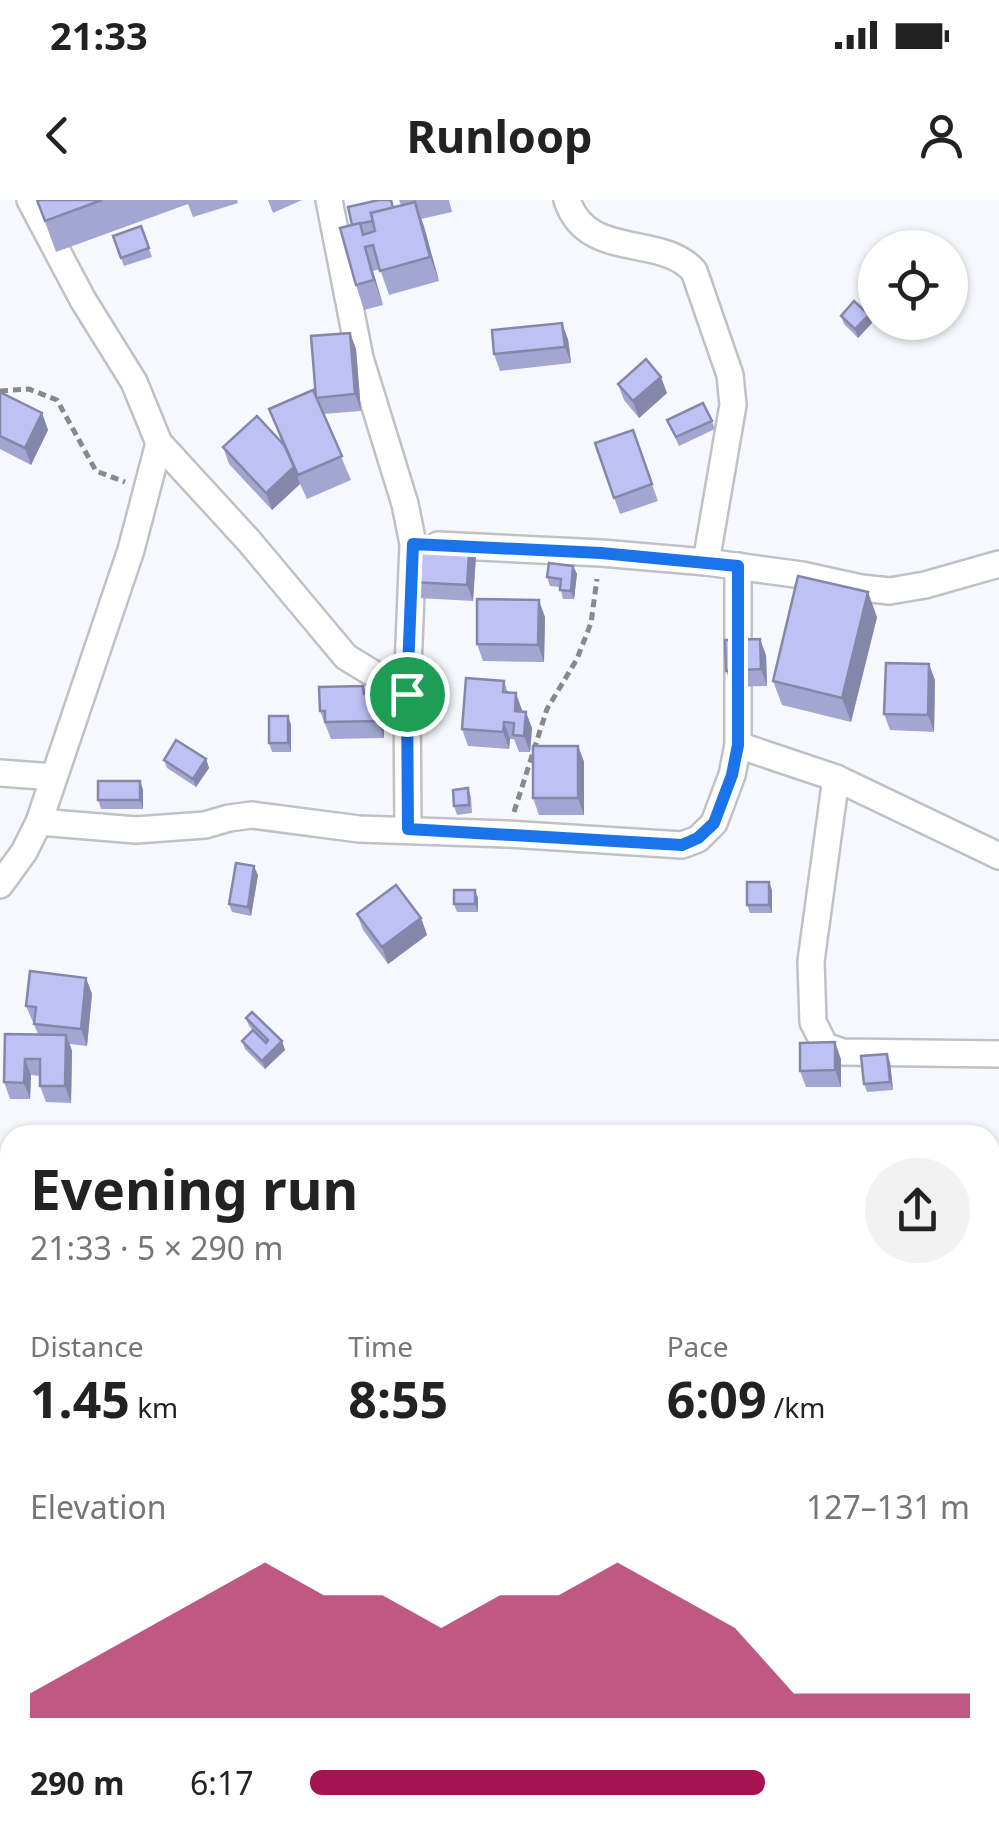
<!DOCTYPE html>
<html lang="en">
<head>
<meta charset="utf-8">
<style>
	:root { --surface:#fff; --page:#f2f2f2; --text:#222; --muted:#767676; --accent:#a51350 }
	body { margin:0; font-family:"Noto Sans",sans-serif; background:var(--page); color:var(--text); height:100vh; display:flex; flex-direction:column; font-size:38px; white-space:nowrap }
	* { box-sizing:border-box; margin:0 }
	p { font-size:32px; color:var(--muted) }
	.icon { flex:none; width:55px; height:55px; fill:none; stroke:currentColor; stroke-width:2; stroke-linecap:round; stroke-linejoin:round }
	.map { position:relative; flex:1; overflow:hidden }
	.side { position:absolute; left:0px; top:925px; width:1000px; height:718px; display:flex; flex-direction:column; background:var(--surface); border-radius:30px 30px 0 0; box-shadow:0 2px 8px #0004 }
	.side>* { flex:none }
	.buttons { position:absolute; left:858px; top:30px; display:grid; gap:20px }
	.buttons a { display:grid; place-items:center; width:110px; height:110px; border-radius:50%; background:var(--surface); box-shadow:0 2px 8px #0004; font-size:50px }
	.pin { position:absolute; display:grid; place-items:center; width:85px; height:85px; color:#fff; margin:-42px; border:5px solid #fff; border-radius:50%; box-shadow:0 2px 10px #0007 }
	.round { display:grid; place-items:center; flex:none; width:105px; height:105px; border-radius:52px; background:var(--page) }
	.head { display:flex; align-items:center; justify-content:space-between; height:170px; padding:0 30px }
	h1 { font-size:55px; font-weight:700; line-height:75px }
	.figures { display:grid; grid-template-columns:repeat(3,1fr); gap:15px; height:170px; padding:10px 30px }
	.figures div { display:grid; align-content:center }
	.figures b { font-size:50px; font-weight:700 }
	.figures small { font-size:28px; font-weight:400 }
	.figures p { font-size:28px }
	.chart { height:280px; padding:20px 30px }
	.chart p { display:flex; justify-content:space-between }
	.chart svg { width:100%; height:180px; margin-top:10px; fill:var(--accent); opacity:.7 }
	ul { padding:0 30px; list-style:none; font-size:32px }
	li { display:grid; grid-template-columns:160px 120px 1fr; align-items:center; height:75px }
	li i { height:25px; border-radius:12px; background:var(--accent) }
	.status { display:flex; justify-content:space-between; align-items:center; height:70px; padding:0 50px; background:var(--surface); direction:ltr }
	.status svg { height:28px; fill:currentColor }
	header { display:flex; justify-content:space-between; align-items:center; height:130px; padding:0 30px; background:var(--surface); font-size:45px; font-weight:700 }
	.map>svg:first-child { display:block }
	.lines { fill:none; stroke-linecap:round; stroke-linejoin:round }
	.street-casing { stroke:#c0c1c7; stroke-width:30 }
	.path { stroke:#88888d; stroke-width:5; stroke-dasharray:8 5; stroke-linecap:butt }
	.street { stroke:#fff; stroke-width:25 }
	.wall { fill:#a3a6d1 }
	.shaded-wall { fill:#8587aa }
	.building { fill:#bec1f3; stroke:#8587aa; stroke-width:2.5 }
	.route-casing { stroke:#fff; stroke-width:20 }
	.route { stroke:#1a73e8; stroke-width:12 }
</style>
</head>
<body>
<div class="status"><b>21:33</b><svg viewBox="0 0 49 12"><path d="M0 12V9h3v3zM5 12V6h3v6zM10 12V3h3v9zM15 12V0h3v12zM26 1h20v11H26zM47 4h2v5h-2z"/></svg></div>
<header><svg class="icon" aria-label="back" viewBox="0 0 24 24"><path d="M15 5l-7 7 7 7"/></svg>Runloop<svg class="icon" aria-label="person" viewBox="0 0 24 24"><circle cx="12" cy="8" r="4"/><path d="M4 21q1-7 8-7t8 7"/></svg></header>
<div class="map">
<svg width="999" height="1641" viewBox="0 0 999 1641">
	<rect width="100%" height="100%" fill="#f7f8fe"/>
	<g class="lines">
		<defs>
			<g id="street">
				<path d="M30,0L83,100L134,182L159,243L249,341L346,457L407,494"/>
				<path d="M329,0L360,158L405,304L413,344L407,494L408,629"/>
				<path d="M567,0C587,61 660,33 694,71L730,175L733,205L706,362"/>
				<path d="M438,345L601,353L706,362L802,375L861,388L890,391L925,385L999,364"/>
				<path d="M738,545L836,578L999,656"/>
				<path d="M0,573L54,577"/>
				<path d="M836,578L811,761L813,822L825,846L843,852L999,854"/>
				<path d="M39,622L136,630L205,625L229,618L252,615L359,629L507,634L682,645L698,639L714,623L732,575L738,545V366"/>
				<path d="M0,685L24,652L39,622L131,350L159,243"/>
			</g>
		</defs>
		<use href="#street" class="street-casing"/>
		<g class="path">
			<path d="M0,191L29,189L57,200L96,271L125,282"/>
			<path d="M514,612L547,509L577,459L591,423L597,379"/>
		</g>
		<use href="#street" class="street"/>
	</g>
	<g class="wall">
		<path d="M37,0H237L238,3L193,17L188,4L56,52Z"/>
		<path d="M268,0H302L273,13Z"/>
		<path d="M399,0H449L452,12L421,19L439,81L389,95L380,69L373,71L383,105L364,110L356,85L352,25L401,5Z"/>
		<path d="M141,26L152,57L124,66L113,36Z"/>
		<path d="M841,116L872,123L858,138L844,124Z"/>
		<path d="M350,133L356,149L361,211L323,214L351,280L307,299L300,284L272,310L229,264L223,247L282,243L269,209L316,196Z"/>
		<path d="M568,139L571,163L500,171L494,154Z"/>
		<path d="M618,184L667,193L639,218L624,200Z"/>
		<path d="M0,192L42,213L48,230L31,265L0,249Z"/>
		<path d="M667,220L712,221L715,229L679,246Z"/>
		<path d="M633,230L658,301L620,314L595,243Z"/>
		<path d="M470,339L476,355L473,401L418,398L412,382Z"/>
		<path d="M573,366L577,374L574,399H563L560,387L550,386L547,377Z"/>
		<path d="M545,417L544,462L483,461L477,444Z"/>
		<path d="M877,417L851,522L782,505L773,481Z"/>
		<path d="M766,455L767,486L732,487L726,471Z"/>
		<path d="M935,480L934,532L890,530L884,514Z"/>
		<path d="M504,481L508,493L522,510L532,528L530,552H519L514,539H510L509,549L468,546L462,529Z"/>
		<path d="M366,494L388,497L394,514V522H384V538L331,539L320,511Z"/>
		<path d="M288,516L291,525V552H272L269,543Z"/>
		<path d="M578,546L584,562V615H539L533,598Z"/>
		<path d="M206,559L209,568L196,587L167,568L164,560Z"/>
		<path d="M140,581L143,590V609H101L98,600Z"/>
		<path d="M468,588L471,597L472,613L457,615L454,606Z"/>
		<path d="M258,675L251,716L232,712L229,704Z"/>
		<path d="M772,690V713H750L747,705Z"/>
		<path d="M478,698V712H457L454,704Z"/>
		<path d="M357,714L421,718L427,735L388,764L363,730Z"/>
		<path d="M86,778L92,794L87,846L70,844L72,851L71,903L46,902L40,886V876L31,875L30,899H10L4,882L38,834L26,806Z"/>
		<path d="M246,818L282,841L285,850L265,869L245,849L242,841L266,843L249,826Z"/>
		<path d="M841,859V887H806L800,871Z"/>
		<path d="M890,862L893,890L867,892L864,884Z"/>
		<path d="M0,1079L6,1105L0,1106Z"/>
	</g>
	<g class="shaded-wall">
		<path d="M415,2L424,26L439,81L430,57Z"/>
		<path d="M365,47L373,71L383,105L374,80Z"/>
		<path d="M869,115L872,123L858,138L855,129Z"/>
		<path d="M562,123L568,139L571,163L565,147Z"/>
		<path d="M350,133L356,149L361,211L355,194Z"/>
		<path d="M661,177L667,193L639,218L633,201Z"/>
		<path d="M42,213L48,230L31,265L25,248Z"/>
		<path d="M294,267L300,284L272,310L266,293Z"/>
		<path d="M470,339L476,355L473,401L467,385Z"/>
		<path d="M573,366L577,374L574,399L571,391Z"/>
		<path d="M868,392L877,417L851,522L842,498Z"/>
		<path d="M539,400L545,417L544,462L538,445Z"/>
		<path d="M760,439L766,455L767,486L761,469Z"/>
		<path d="M929,464L935,480L934,532L928,515Z"/>
		<path d="M516,493L522,510L521,528L515,511Z"/>
		<path d="M388,497L394,514V522L388,505Z"/>
		<path d="M378,505L384,522V538L378,521Z"/>
		<path d="M526,512L532,528L530,552L524,536Z"/>
		<path d="M288,516L291,525V552L288,543Z"/>
		<path d="M504,522L510,539L509,549L503,532Z"/>
		<path d="M578,546L584,562V615L578,598Z"/>
		<path d="M206,559L209,568L196,587L193,579Z"/>
		<path d="M140,581L143,590V609L140,600Z"/>
		<path d="M254,666L258,675L251,716L248,707Z"/>
		<path d="M769,682L772,690V713L769,705Z"/>
		<path d="M475,690L478,698V712L475,704Z"/>
		<path d="M421,718L427,735L388,764L382,747Z"/>
		<path d="M86,778L92,794L87,846L81,829Z"/>
		<path d="M66,835L72,851L71,903L65,886Z"/>
		<path d="M282,841L285,850L265,869L262,861Z"/>
		<path d="M835,842L841,859V887L835,870Z"/>
		<path d="M887,854L890,862L893,890L890,882Z"/>
		<path d="M25,859L31,875L30,899L24,883Z"/>
	</g>
	<g class="building">
		<path d="M37,0H102L45,21Z"/>
		<path d="M379,0H391L393,8L371,13L373,21L352,25L348,7Z"/>
		<path d="M415,2L430,57L380,71L373,45L365,47L374,80L356,85L340,28L360,23L363,35L375,31L371,13Z"/>
		<path d="M141,26L149,48L121,58L113,36Z"/>
		<path d="M854,101L869,115L855,129L841,116Z"/>
		<path d="M562,123L565,147L494,154L492,130Z"/>
		<path d="M350,133L355,194L316,198L311,136Z"/>
		<path d="M646,159L661,177L633,201L618,184Z"/>
		<path d="M313,190L342,256L298,275L269,209Z"/>
		<path d="M0,192L42,213L25,248L0,236Z"/>
		<path d="M703,203L712,221L676,237L667,220Z"/>
		<path d="M257,216L284,245L294,267L266,293L223,247Z"/>
		<path d="M633,230L652,284L614,298L595,243Z"/>
		<path d="M414,336L470,339L467,385L412,382Z"/>
		<path d="M549,363L573,366L571,391L560,390L561,379L547,377Z"/>
		<path d="M798,376L868,392L842,498L773,481Z"/>
		<path d="M477,399L539,400L538,445L477,444Z"/>
		<path d="M760,439L761,469L726,471L725,440Z"/>
		<path d="M886,463L929,464L928,515L884,514Z"/>
		<path d="M466,478L504,481L503,492L516,493L515,511L526,512L524,536L513,535L514,523L504,522L503,532L462,529Z"/>
		<path d="M363,486L364,494H380V497H388V505H378V521L325,522V511H320L319,487Z"/>
		<rect x="269" y="516" width="19" height="27"/>
		<path d="M176,540L206,559L193,579L164,560Z"/>
		<rect x="533" y="546" width="45" height="52"/>
		<rect x="98" y="581" width="42" height="19"/>
		<path d="M468,588L469,605L454,606L453,590Z"/>
		<path d="M236,663L254,666L248,707L229,704Z"/>
		<rect x="747" y="682" width="22" height="23"/>
		<path d="M396,685L421,718L382,747L357,714Z"/>
		<rect x="454" y="690" width="21" height="14"/>
		<path d="M30,771L86,778L81,829L34,824L36,807L26,806Z"/>
		<path d="M252,812L282,841L262,861L242,841L253,830L266,843L268,840L246,818Z"/>
		<path d="M5,834L66,835L65,886H40V859H25L24,883L4,882Z"/>
		<path d="M835,842V870L800,871V843Z"/>
		<path d="M887,854L890,882L864,884L861,856Z"/>
	</g>
	<g class="lines">
		<defs>
			<path id="route" d="M413,344L601,353L738,366V545L732,575L714,623L698,638L682,645L408,629L407,494Z"/>
		</defs>
		<use href="#route" class="route-casing"/>
		<use href="#route" class="route"/>
	</g>
</svg>
<div class="buttons">
<a><svg class="icon" aria-label="locate" viewBox="0 0 24 24"><circle cx="12" cy="12" r="6"/><path d="M12 2v4M12 18v4M2 12h4M18 12h4"/></svg></a>
</div>
<div class="pin" style="left:407px;top:494px;background:#1e9e55"><svg class="icon" aria-label="arrive" viewBox="0 0 24 24"><path d="M6 21V4h12l-3 4 3 4H6"/></svg></div>
<section class="side">
<div class="head"><div><h1>Evening run</h1><p>21:33 · 5 × 290 m</p></div><a class="round"><svg class="icon" aria-label="share" viewBox="0 0 24 24"><path d="M12 15V3M7 8l5-5 5 5M5 13v7h14v-7"/></svg></a></div>
<div class="figures">
<div><p>Distance</p><b>1.45<small> km</small></b></div>
<div><p>Time</p><b>8:55</b></div>
<div><p>Pace</p><b>6:09<small> /km</small></b></div>
</div>
<div class="chart"><p><span>Elevation</span>127–131 m</p>
<svg viewBox="0 0 160 44" preserveAspectRatio="none"><path d="M0 44V38L10 30L20 22L30 14L40 6L50 14L60 14L70 22L80 14L90 14L100 6L110 14L120 22L130 38L140 38L150 38L160 38V44z"/></svg>
</div>
<ul>
<li><b>290 m</b>6:17<i style="width:69%"></i></li>
</ul>
</section>
</div>
</body>
</html>
